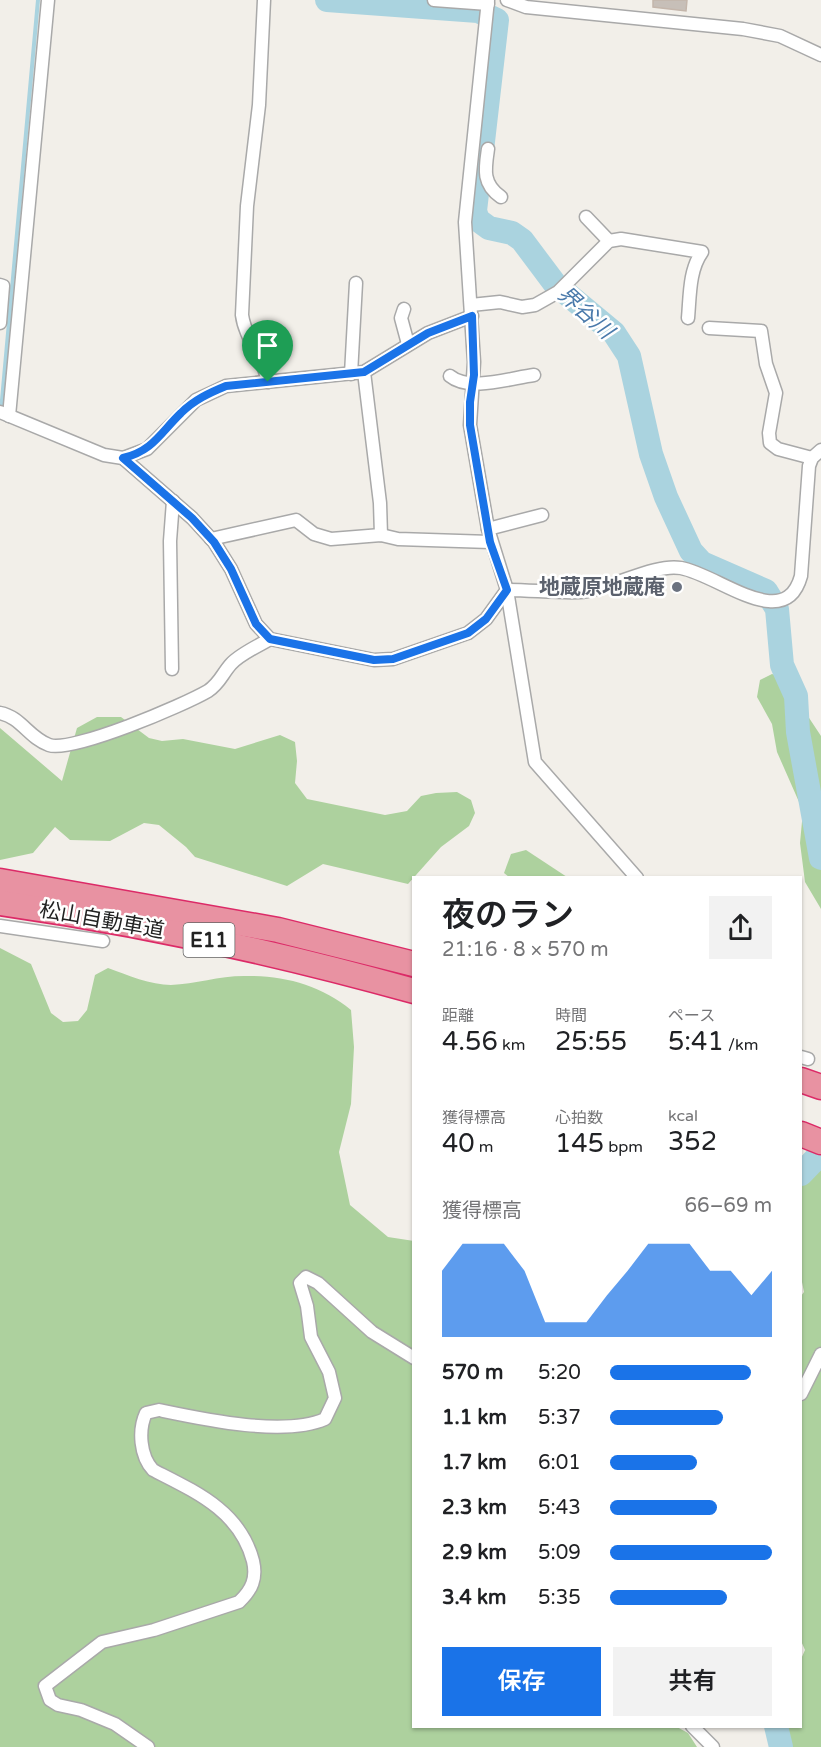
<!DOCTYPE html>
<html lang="ja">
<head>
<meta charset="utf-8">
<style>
	:root { --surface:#fff; --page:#f2f2f2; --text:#202124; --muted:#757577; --accent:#1a73e8 }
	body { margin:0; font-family:"Varela Round","Noto Sans JP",sans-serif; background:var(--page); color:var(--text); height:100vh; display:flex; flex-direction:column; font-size:22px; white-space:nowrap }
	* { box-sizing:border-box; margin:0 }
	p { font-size:20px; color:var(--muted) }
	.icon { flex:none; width:33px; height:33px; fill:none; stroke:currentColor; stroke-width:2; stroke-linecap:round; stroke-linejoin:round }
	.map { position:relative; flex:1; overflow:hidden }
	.panel { position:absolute; left:412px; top:876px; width:390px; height:852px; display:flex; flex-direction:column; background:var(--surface); border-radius:0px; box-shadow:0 2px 4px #0004 }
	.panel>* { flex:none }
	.pin { position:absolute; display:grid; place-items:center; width:51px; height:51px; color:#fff; margin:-62px -26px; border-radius:50% 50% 50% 0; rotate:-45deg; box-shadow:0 0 6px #0007 }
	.pin .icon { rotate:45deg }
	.round { display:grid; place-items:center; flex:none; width:63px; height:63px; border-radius:0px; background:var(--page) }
	.head { display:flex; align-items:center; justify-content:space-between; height:102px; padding:0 30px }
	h1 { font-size:33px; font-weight:600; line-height:45px }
	.stats { display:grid; grid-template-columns:repeat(3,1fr); gap:9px; height:102px; padding:6px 30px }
	.stats div { display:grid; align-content:center }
	.stats b { font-size:26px; font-weight:600 }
	.stats small { font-size:16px; font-weight:400 }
	.stats p { font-size:16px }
	.chart { height:168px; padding:12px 30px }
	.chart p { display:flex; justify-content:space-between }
	.chart svg { width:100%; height:108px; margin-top:6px; fill:var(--accent); opacity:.7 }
	.primary-button { display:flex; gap:12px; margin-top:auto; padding:12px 30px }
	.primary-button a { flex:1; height:69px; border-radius:0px; background:var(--accent); color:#fff; font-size:24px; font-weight:600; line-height:69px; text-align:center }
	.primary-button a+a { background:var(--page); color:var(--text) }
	ul { padding:0 30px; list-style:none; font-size:20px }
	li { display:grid; grid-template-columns:96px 72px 1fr; align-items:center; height:45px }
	li i { height:15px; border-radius:8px; background:var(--accent) }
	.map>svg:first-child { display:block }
	.forest { fill:#add19e }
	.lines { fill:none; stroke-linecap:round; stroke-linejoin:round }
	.stream { stroke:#aad3df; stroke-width:4 }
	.river { stroke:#aad3df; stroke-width:24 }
	.building { fill:#c7bfb8; stroke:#c4b6ab; stroke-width:1.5 }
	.street-casing { stroke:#a9a9a9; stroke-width:15 }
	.highway-casing { stroke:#dc2a67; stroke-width:27 }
	.street { stroke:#fff; stroke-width:12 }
	.highway { stroke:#e892a2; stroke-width:24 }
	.route-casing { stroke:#fff; stroke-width:12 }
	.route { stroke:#1a73e8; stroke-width:8 }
	.worship-dot { fill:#6b7280; stroke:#fff; stroke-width:2 }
	.labels { text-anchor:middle; stroke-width:5; stroke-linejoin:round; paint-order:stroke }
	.shield { fill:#fff; stroke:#646464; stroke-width:1.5 }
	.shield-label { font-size:20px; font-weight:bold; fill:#222 }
	.worship-label { font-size:21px; font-weight:bold; fill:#5b616d; stroke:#fff; text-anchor:end }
	.street-label { font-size:21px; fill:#222; stroke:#fff }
	.water-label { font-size:22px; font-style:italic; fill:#4a7aab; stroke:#fff }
</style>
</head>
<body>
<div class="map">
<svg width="821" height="1747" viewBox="0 0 821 1747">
	<rect width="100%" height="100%" fill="#f2efe9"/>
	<g class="forest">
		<path d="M772,674L782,677L821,736V909L805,882L800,843L803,811L777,752L772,724L757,697L760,680Z"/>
		<path d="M97,717H121L149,738L162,741L183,739L235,749L280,735L295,742L297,761L295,783L307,799L385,815L407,811L421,796L436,793L457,792L471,800L475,813L469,826L441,847L408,884L323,864L287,886L195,857L186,847L159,825L144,823L110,841L70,840L55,827L33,853L0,860V728L62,781L77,728Z"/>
		<path d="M526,850L567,877H509L504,873L511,854Z"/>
		<path d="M0,948L31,964L51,1013L63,1022L78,1021L87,1010L95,975L108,968C127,975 151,985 171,985C195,984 219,976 244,976C283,975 321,985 351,1010L354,1047L351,1104L339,1152L350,1205L388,1237L414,1241V1726L677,1727L688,1733L697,1747H0Z"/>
		<path d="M821,1167V1747H787L783,1727L801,1726V1659L805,1650L801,1641V1296L804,1292L801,1277V1186Z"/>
	</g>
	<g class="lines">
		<path class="stream" d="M1,411L38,0"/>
		<g class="river">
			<path d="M327,0L478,11L497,20L475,211L478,220L489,228L512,233L522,240L555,284L614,333L629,356L651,454L666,497L691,551L702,563L766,591L777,609L782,665L796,696L798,732L821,858"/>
			<path d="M801,1174L821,1153"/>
			<path d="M776,1726L781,1747"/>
		</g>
	</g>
	<path class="building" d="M653,0H687L686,11L653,7Z"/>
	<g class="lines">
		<defs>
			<g id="street">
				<path d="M264,0L259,105L247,206L242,315C245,339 264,358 268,382"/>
				<path d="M434,0L488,4"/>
				<path d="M488,0L465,222L474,362L470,425L488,529L507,590L535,762L637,878"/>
				<path d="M507,0L526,7L743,29L780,36L821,55"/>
				<path d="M488,149C485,169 482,184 501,197"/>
				<path d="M586,217L609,241"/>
				<path d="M0,285L3,286L0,323"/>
				<path d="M471,305L500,302L522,307L535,305L558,292L609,241L621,239L702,252C689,270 690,296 688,318"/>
				<path d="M404,309L401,318L408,344"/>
				<path d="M709,328L761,331L766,364L776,393L769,433L770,443L778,449L812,458"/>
				<path d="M364,372L380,503L381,535"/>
				<path d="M351,374L356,283"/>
				<path d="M450,376C469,392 511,378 534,375"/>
				<path d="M0,412L104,455L123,458L147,449L196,400L226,386L364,372L428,333L472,316"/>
				<path d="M9,416L48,0"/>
				<path d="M123,458L192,518L214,542L231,569L256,624L270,639L374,660L393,659L468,633L486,619L507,590C531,590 556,593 580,592C609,590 654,563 681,568C719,575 785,634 801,576L809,466L812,458L821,450"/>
				<path d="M488,529L542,515"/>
				<path d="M211,539L296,520L314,534L331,539L381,535L398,539L490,542"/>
				<path d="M172,669L170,541L173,501"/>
				<path d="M0,713C21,717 29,738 49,745C72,753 184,705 208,691C220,683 222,674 231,664C240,654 258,646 270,639"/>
				<path d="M0,926L103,941"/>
				<path d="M801,1057L808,1059"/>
				<path d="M801,1394L821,1354"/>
				<path d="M692,1726L713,1747"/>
				<path d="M148,1747L115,1724L81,1710L58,1705L50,1700L45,1686L102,1642L154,1630L239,1602C252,1590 257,1578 253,1561C240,1511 196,1492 153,1470C140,1456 138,1430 146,1413L159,1410C202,1419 284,1437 325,1419L335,1398L329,1372L311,1337L307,1306L300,1283L306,1277L318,1283L372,1332L414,1358"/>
			</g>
			<g id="highway">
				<path d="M0,881L278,930L414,964"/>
				<path d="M0,903C140,923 278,953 414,991"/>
				<path d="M801,1080L821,1087"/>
				<path d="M801,1134L821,1142"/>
			</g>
		</defs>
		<use href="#street" class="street-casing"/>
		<use href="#highway" class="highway-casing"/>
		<use href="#street" class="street"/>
		<use href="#highway" class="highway"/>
	</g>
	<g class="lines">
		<defs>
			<path id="route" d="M472,316L474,375L470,402V425L490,542L507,590L486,619L468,633L393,659L374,660L270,639L256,624L231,569L214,542L192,518L123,458C153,451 161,432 181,413C194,400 209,393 226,386L364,372L428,333Z"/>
		</defs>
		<use href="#route" class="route-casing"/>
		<use href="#route" class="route"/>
	</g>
	<circle class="worship-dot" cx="677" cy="587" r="6"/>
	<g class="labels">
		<rect class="shield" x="183.5" y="923" width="51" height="34" rx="4.5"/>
		<g class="shield-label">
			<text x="209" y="947">E11</text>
		</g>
		<g class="worship-label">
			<text x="665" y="594">地蔵原地蔵庵</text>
		</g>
		<g class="street-label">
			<text transform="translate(102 920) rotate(10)" y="7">松山自動車道</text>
		</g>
		<g class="water-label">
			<text transform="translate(586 312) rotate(42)" y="8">界谷川</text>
		</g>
	</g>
</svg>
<div class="pin" style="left:268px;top:382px;background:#1e9e55"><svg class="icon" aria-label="arrive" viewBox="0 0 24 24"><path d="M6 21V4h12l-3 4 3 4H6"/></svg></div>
<section class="panel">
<div class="head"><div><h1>夜のラン</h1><p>21:16 · 8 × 570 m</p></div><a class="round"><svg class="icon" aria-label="share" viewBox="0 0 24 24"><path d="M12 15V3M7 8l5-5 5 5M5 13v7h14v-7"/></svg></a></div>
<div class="stats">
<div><p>距離</p><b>4.56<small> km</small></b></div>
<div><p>時間</p><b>25:55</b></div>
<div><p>ペース</p><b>5:41<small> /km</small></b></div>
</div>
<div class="stats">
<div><p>獲得標高</p><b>40<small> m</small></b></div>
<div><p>心拍数</p><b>145<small> bpm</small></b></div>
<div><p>kcal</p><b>352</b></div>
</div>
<div class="chart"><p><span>獲得標高</span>66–69 m</p>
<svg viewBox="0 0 160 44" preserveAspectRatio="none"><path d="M0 44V17L10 6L20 6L30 6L40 17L50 38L60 38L70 38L80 27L90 17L100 6L110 6L120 6L130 17L140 17L150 27L160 17V44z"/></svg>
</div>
<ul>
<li><b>570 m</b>5:20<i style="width:87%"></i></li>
<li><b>1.1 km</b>5:37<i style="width:70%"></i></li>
<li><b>1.7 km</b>6:01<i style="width:54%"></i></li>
<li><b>2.3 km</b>5:43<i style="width:66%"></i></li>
<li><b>2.9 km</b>5:09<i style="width:100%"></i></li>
<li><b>3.4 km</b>5:35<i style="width:72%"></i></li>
</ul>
<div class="primary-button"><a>保存</a><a>共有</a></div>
</section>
</div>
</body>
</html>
